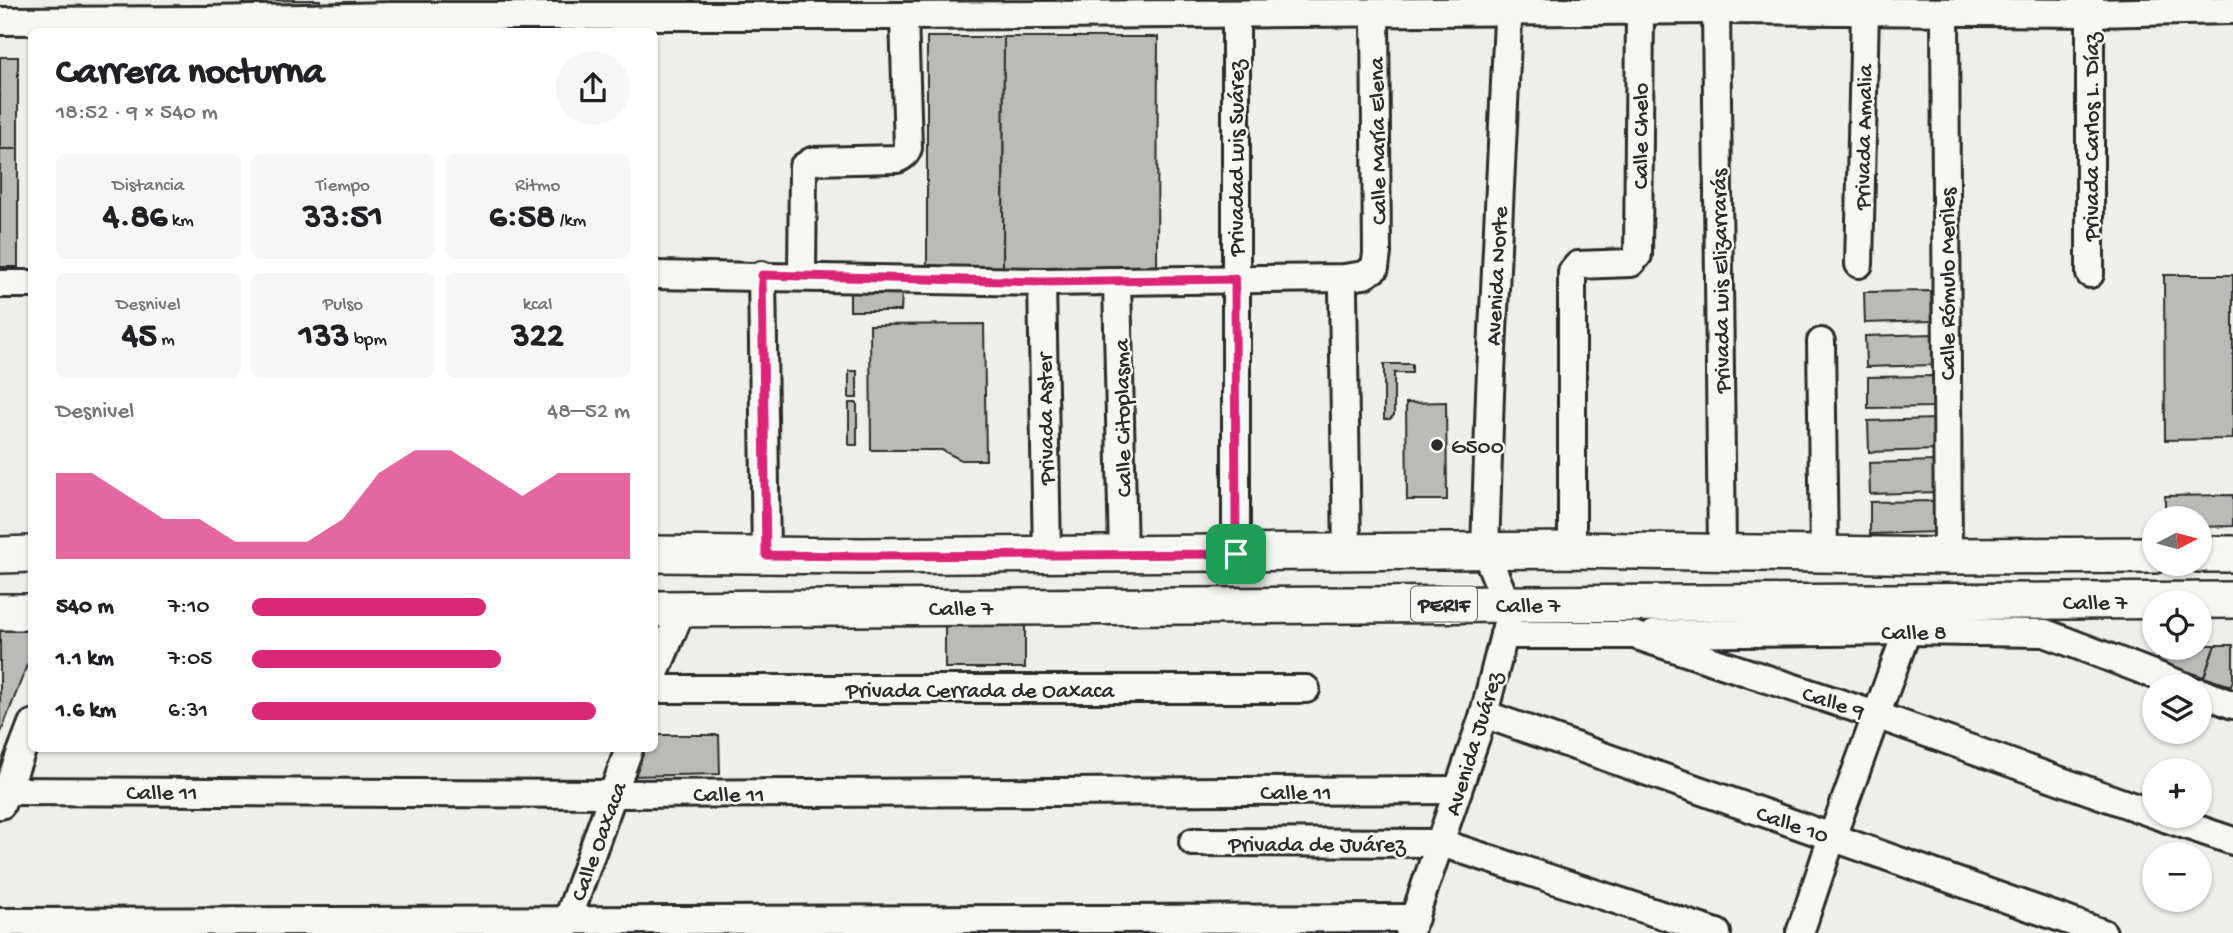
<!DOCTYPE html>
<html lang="es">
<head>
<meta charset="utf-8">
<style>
	:root { --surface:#fff; --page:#f6f6f6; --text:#202124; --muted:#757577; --accent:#db2777 }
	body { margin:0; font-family:"Gochi Hand",sans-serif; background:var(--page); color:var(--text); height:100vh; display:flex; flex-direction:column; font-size:26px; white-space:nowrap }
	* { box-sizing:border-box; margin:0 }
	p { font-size:23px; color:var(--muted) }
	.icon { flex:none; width:38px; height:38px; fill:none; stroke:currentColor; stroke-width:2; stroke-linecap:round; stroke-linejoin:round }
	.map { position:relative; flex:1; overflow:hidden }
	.side { position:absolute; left:28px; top:28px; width:630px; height:724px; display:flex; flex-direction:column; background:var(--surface); border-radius:10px; box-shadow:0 2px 5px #0004 }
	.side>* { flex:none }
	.needle { width:46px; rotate:84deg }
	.fabs { position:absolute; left:2142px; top:506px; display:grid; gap:14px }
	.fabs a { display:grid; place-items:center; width:70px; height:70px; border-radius:50%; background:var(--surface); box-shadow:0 2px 5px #0004; font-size:35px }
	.pin { position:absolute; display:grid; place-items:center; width:60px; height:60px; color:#fff; margin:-30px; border-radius:14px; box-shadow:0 4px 10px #0006 }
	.round { display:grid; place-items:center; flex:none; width:74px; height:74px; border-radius:37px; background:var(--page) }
	.headline { display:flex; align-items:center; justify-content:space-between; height:119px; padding:0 28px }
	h1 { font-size:38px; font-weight:700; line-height:52px }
	.stats { display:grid; grid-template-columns:repeat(3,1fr); gap:10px; height:119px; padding:7px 28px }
	.stats div { display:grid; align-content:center; border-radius:10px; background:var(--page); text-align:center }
	.stats b { font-size:35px; font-weight:700 }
	.stats small { font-size:19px; font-weight:400 }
	.stats p { font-size:19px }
	.chart { height:196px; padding:14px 28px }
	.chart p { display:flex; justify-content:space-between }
	.chart svg { width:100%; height:126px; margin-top:7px; fill:var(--accent); opacity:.7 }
	ul { padding:0 28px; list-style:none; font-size:23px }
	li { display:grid; grid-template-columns:112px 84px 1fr; align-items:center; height:52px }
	li i { height:18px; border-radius:9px; background:var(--accent) }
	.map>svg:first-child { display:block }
	.building { fill:#babab7; stroke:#2b2b2b; stroke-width:2 }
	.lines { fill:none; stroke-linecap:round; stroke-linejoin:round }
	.minor-casing { stroke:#2b2b2b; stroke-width:32 }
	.major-casing { stroke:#2b2b2b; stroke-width:40 }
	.minor { stroke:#f6f6f2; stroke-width:26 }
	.major { stroke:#f6f6f2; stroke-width:35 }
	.route-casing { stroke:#fff; stroke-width:14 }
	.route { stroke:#db2777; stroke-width:9 }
	.poi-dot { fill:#2b2b2b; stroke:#f6f6f2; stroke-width:2.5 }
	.labels { text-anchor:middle; stroke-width:5; stroke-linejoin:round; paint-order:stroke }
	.shield { fill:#f6f6f2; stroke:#686867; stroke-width:2 }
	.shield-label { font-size:21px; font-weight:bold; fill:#2b2b2b }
	.street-label { font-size:23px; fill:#2b2b2b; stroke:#f6f6f2 }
	.poi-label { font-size:23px; fill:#2b2b2b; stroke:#f6f6f2; text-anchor:start }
</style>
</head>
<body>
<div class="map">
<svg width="2233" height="933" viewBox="0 0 2233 933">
	<rect width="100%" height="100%" fill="#eeeeea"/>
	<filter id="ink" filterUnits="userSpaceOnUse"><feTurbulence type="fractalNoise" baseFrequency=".0143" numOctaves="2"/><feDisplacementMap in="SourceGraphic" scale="14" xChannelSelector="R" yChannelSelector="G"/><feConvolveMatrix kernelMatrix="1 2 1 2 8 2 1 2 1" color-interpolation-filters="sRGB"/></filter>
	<g filter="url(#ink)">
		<g class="building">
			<rect x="244" y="0" width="76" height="4"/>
			<path d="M927,37H1004L1003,270H927Z"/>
			<path d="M1004,37H1158L1157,270H1003Z"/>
			<rect x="0" y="57" width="18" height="92"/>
			<rect x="0" y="149" width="18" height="118"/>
			<path d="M2164,275H2233V439L2165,440Z"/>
			<path d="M1931,291L1932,321L1865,323L1864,292Z"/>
			<path d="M850,292L902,293L901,311H850Z"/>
			<path d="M984,324L986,460H961L942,450H871L870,325Z"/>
			<path d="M1932,334L1933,365L1866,367L1865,336Z"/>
			<path d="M1384,364H1412V373H1394V415L1390,419H1384Z"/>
			<rect x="849" y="371" width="8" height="27"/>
			<path d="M1935,376V407L1868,408V377Z"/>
			<path d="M1446,402L1447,500H1407L1406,403Z"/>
			<rect x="849" y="403" width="8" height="42"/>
			<path d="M1935,419L1936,450L1869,452L1868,421Z"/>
			<path d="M1936,461L1937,492L1870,494L1869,463Z"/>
			<path d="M2233,495V526L2200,527V518H2165V496Z"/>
			<path d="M1937,501L1938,532L1870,534V502Z"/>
			<path d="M0,624H32V652L0,735Z"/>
			<path d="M945,624L1025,625V668H945Z"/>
			<path d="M2200,645H2215L2204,677L2157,662L2162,648H2200Z"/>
			<path d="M2215,645H2233V680L2231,686L2204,677Z"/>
			<path d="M654,735H719L720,774L630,776L640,749H654Z"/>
		</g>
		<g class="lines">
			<defs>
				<g id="minor">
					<path d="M2090,0V274"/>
					<path d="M1716,10L1722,552"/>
					<path d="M1945,13L1948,556"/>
					<path d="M0,21L207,20L392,16H904L1716,10L2090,13L2233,10"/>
					<path d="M1859,264L1865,10"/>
					<path d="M654,275L1042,282L1344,278L1364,275L1375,268L1377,253L1375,13"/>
					<path d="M762,275L766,555"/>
					<path d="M802,276L803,167L812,161L897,159C903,157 906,154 908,148L904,16"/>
					<path d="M1117,281L1123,555"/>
					<path d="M1042,282L1047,555"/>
					<path d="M0,284H32"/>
					<path d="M1343,291L1347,553"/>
					<path d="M1821,342L1824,554"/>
					<path d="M1572,550V272L1578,265L1631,263L1638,255L1640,10"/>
					<path d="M1236,554V14"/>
					<path d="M1654,634L1907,631L2045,633L2184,686"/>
					<path d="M1504,635H1634L1876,715L2154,814"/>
					<path d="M654,676L682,609"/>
					<path d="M654,689H1306"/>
					<path d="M2200,692L2233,705"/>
					<path d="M1484,714L2103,933"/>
					<path d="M0,791L614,794L1458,790"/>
					<path d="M1,805L32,724"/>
					<path d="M2159,816L2233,841"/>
					<path d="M1193,842L1441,843L1717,933"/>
					<path d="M0,922L1415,918"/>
					<path d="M563,933L629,749"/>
					<path d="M1409,933L1484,714L1507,623V604L1485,551L1490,393L1509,0"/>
					<path d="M1800,933L1832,837L1907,631"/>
				</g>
				<g id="major">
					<path d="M654,554L863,556L1572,550L1948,556L2154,555"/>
					<path d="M2200,554H2233"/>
					<path d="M0,555L32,554"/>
					<path d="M654,609L2233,600"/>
					<path d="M0,612H32"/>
				</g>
			</defs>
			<use href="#minor" class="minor-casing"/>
			<use href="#major" class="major-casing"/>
			<use href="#minor" class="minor"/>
			<use href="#major" class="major"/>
		</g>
	</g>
	<g class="lines" filter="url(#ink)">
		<defs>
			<path id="route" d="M762,275L1042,282L1235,279L1236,554L863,556L766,555Z"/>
		</defs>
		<use href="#route" class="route-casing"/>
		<use href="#route" class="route"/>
	</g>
	<circle class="poi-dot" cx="1437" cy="445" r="7"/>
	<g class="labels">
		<rect class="shield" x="1411" y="586.5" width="66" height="35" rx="5"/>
		<g class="shield-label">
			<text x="1444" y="611">PERIF</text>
		</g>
		<g class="street-label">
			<text transform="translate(1639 136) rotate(-90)" y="8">Calle Chelo</text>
			<text transform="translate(1862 137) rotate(-89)" y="8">Privada Amalia</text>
			<text transform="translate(2090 137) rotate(-90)" y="8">Privada Carlos L. Díaz</text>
			<text transform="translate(1376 141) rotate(-91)" y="8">Calle María Elena</text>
			<text transform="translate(1235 158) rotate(-90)" y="8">Privadad Luis Suárez</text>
			<text transform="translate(1495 276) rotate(-87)" y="8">Avenida Norte</text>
			<text transform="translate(1719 281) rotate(-91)" y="8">Privada Luis Elizarrarás</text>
			<text transform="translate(1946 284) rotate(-90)" y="8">Calle Rómulo Meriles</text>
			<text transform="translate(1121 418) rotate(-91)" y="8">Calle Citoplasma</text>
			<text transform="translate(1044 419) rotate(-91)" y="8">Privada Aster</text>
			<text x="2095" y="609">Calle 7</text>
			<text x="1528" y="612">Calle 7</text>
			<text x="961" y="615">Calle 7</text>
			<text x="1914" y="639">Calle 8</text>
			<text x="980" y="697">Privada Cerrada de Oaxaca</text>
			<text transform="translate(1834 701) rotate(18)" y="8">Calle 9</text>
			<text transform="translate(1472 743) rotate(-73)" y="8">Avenida Juárez</text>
			<text x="162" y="799">Calle 11</text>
			<text x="1296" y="799">Calle 11</text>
			<text x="729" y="801">Calle 11</text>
			<text transform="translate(1793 823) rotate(19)" y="8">Calle 10</text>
			<text transform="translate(597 841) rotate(-70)" y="8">Calle Oaxaca</text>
			<text x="1317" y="851">Privada de Juárez</text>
		</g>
		<g class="poi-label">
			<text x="1451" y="453">G500</text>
		</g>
	</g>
</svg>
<div class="fabs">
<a><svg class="needle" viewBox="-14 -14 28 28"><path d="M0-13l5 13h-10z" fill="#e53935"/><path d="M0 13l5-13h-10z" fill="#757577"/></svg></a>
<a><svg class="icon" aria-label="locate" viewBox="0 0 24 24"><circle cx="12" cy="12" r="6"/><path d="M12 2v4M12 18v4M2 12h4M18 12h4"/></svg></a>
<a><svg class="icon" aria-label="layers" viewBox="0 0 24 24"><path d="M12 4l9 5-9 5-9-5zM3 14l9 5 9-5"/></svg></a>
<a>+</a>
<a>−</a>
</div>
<div class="pin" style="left:1236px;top:554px;background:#1e9e55"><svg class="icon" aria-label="arrive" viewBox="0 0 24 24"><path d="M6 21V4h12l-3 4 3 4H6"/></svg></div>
<section class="side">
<div class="headline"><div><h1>Carrera nocturna</h1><p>18:52 · 9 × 540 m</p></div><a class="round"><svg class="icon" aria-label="share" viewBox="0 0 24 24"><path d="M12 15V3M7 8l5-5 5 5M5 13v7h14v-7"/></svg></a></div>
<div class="stats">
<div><p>Distancia</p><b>4.86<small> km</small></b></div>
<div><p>Tiempo</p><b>33:51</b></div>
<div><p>Ritmo</p><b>6:58<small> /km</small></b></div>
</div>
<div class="stats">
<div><p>Desnivel</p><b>45<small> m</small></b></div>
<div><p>Pulso</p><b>133<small> bpm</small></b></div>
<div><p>kcal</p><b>322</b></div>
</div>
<div class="chart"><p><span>Desnivel</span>48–52 m</p>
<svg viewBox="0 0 160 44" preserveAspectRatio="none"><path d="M0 44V14L10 14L20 22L30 30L40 30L50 38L60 38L70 38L80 30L90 14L100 6L110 6L120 14L130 22L140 14L150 14L160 14V44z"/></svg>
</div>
<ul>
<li><b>540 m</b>7:10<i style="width:62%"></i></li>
<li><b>1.1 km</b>7:05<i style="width:66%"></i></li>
<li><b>1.6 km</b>6:31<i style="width:91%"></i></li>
</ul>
</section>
</div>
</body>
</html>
